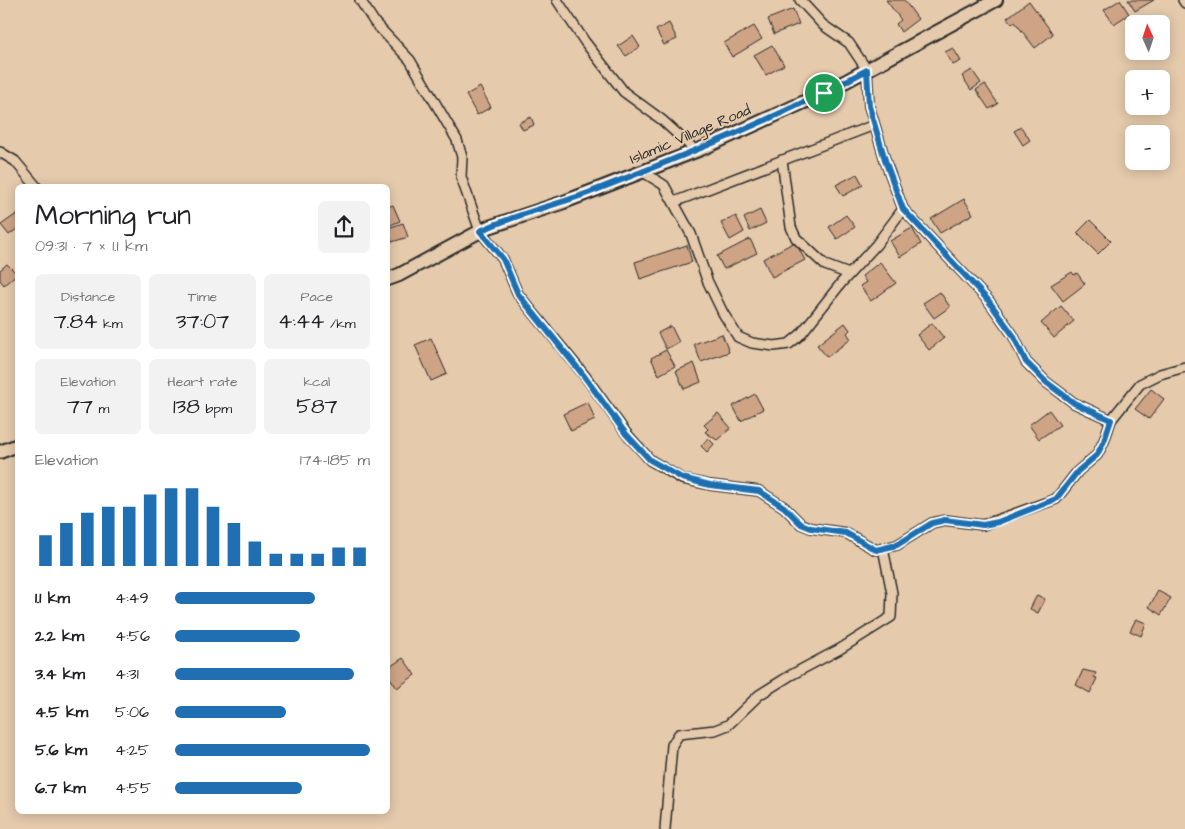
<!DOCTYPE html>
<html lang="en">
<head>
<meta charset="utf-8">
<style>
	:root { --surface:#fff; --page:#f2f2f2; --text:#202124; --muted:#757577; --accent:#1f6fb2 }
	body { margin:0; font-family:"Architects Daughter",sans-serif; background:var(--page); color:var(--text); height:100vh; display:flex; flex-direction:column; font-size:19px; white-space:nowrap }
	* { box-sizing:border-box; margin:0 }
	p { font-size:16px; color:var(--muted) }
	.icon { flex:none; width:28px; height:28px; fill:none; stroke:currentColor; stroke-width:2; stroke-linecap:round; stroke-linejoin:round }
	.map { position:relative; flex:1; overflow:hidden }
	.side { position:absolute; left:15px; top:184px; width:375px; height:630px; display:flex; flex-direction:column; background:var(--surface); border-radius:8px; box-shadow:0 2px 12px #0003 }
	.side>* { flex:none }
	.needle { width:32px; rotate:357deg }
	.buttons { position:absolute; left:1125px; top:15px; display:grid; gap:10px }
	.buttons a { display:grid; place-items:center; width:45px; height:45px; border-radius:8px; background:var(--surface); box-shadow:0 2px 12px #0003; font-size:25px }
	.pin { position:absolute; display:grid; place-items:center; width:42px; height:42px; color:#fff; margin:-21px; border:2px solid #fff; border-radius:50%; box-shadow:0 1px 5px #0007 }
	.round { display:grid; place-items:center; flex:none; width:52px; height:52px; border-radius:8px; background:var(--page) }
	.head { display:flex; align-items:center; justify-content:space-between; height:85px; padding:0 20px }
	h1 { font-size:28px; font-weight:600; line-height:38px }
	.figures { display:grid; grid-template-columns:repeat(3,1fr); gap:8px; height:85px; padding:5px 20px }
	.figures div { display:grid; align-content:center; border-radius:8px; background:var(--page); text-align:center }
	.figures b { font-size:21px; font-weight:600 }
	.figures small { font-size:14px; font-weight:400 }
	.figures p { font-size:14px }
	.chart { height:140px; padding:10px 20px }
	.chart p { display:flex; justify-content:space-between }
	.chart svg { width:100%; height:90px; margin-top:5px; stroke:var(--accent); stroke-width:6 }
	ul { padding:0 20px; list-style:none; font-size:16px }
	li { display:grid; grid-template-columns:80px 60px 1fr; align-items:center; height:38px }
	li i { height:12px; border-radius:6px; background:var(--accent) }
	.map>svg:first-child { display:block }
	.building { fill:#cea485; stroke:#2b2b2b }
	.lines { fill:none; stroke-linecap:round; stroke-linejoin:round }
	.street-casing { stroke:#2b2b2b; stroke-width:12 }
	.secondary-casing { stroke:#2b2b2b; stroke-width:16 }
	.street { stroke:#e5caac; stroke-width:9 }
	.secondary { stroke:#e5caac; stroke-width:12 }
	.route-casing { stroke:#fff; stroke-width:10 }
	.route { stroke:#1f6fb2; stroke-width:6 }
	.labels { text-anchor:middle; stroke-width:4; stroke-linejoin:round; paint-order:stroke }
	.street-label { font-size:15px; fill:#2b2b2b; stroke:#e5caac }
</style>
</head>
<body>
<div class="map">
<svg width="1185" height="829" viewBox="0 0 1185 829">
	<rect width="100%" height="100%" fill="#e5caac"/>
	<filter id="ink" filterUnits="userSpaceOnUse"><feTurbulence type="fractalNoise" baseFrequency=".02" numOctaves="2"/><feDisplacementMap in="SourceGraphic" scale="10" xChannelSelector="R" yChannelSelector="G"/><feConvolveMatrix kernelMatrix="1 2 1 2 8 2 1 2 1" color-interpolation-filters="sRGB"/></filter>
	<g filter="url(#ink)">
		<g class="building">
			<path d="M886,0H904L918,19L901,32L896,24L901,20Z"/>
			<path d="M1120,0L1129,14L1114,24L1104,10Z"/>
			<path d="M1128,0H1154L1135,11Z"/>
			<path d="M1029,1L1053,34L1035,48L1015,22L1012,24L1007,18Z"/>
			<path d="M793,9L799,24L774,34L768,19Z"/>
			<path d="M669,23L677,39L664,45L656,30Z"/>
			<path d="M754,26L762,39L732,57L724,43Z"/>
			<path d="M633,36L640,47L626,56L618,46Z"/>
			<path d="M772,45L784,65L766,75L754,55Z"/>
			<path d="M953,48L961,61L953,65L945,52Z"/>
			<path d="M972,70L981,83L971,90L962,76Z"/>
			<path d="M985,84L998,104L989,109L976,90Z"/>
			<path d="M480,87L491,107L477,115L466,95Z"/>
			<path d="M531,117L534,125L523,130L519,123Z"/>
			<path d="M1021,127L1030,140L1023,145L1014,131Z"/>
			<path d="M857,174L863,185L843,196L836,185Z"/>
			<path d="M964,199L973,214L940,233L931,219Z"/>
			<path d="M393,205L400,221L388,226V207Z"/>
			<path d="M760,210L766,223L750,231L744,218Z"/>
			<path d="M18,213V228L9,235L1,225Z"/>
			<path d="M846,215L855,227L837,239L829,227Z"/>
			<path d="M736,216L744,232L730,240L721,223Z"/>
			<path d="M1090,220L1111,241L1098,254L1077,233Z"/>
			<path d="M403,223L408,237L392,242L388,228Z"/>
			<path d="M912,228L921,244L900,257L890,241Z"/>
			<path d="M750,239L757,253L724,269L717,256Z"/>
			<path d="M795,242L805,260L772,277L763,259Z"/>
			<path d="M687,245L692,262L640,279L635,262Z"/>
			<path d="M880,262L896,283L871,301L860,286L866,282L862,276Z"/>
			<path d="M7,264L17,274L4,285L0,280V270Z"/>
			<path d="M1072,272L1074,275L1077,273L1085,284L1063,301L1051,285Z"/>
			<path d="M940,292L950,307L934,318L923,303Z"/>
			<path d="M1061,306L1074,321L1054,338L1041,323Z"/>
			<path d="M845,323L850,330L847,333L851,339L827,357L817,345Z"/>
			<path d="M932,323L944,338L929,350L917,335Z"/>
			<path d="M671,326L679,342L666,349L658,333Z"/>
			<path d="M722,334L729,352L701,362L694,344Z"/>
			<path d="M431,338L447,374L431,381L415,345Z"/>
			<path d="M666,350L675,366L659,375L651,358Z"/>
			<path d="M694,363L701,382L684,389L676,371Z"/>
			<path d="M1151,389L1164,399L1149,419L1135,409Z"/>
			<path d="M755,394L763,409L741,421L733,406Z"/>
			<path d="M588,402L595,420L571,431L563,414Z"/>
			<path d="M1049,410L1060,425L1039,439L1029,425Z"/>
			<path d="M718,413L731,428L717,440L705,432L708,429L704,425Z"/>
			<path d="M708,438L714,444L707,452L701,446Z"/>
			<path d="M1158,591L1171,598L1161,615L1149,607Z"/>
			<path d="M1037,595L1045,599L1038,613L1030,609Z"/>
			<path d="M1136,619L1146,623L1141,636L1130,631Z"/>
			<path d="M403,658L415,675L397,688L388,675L390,674L388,668Z"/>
			<path d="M1083,670L1096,673L1094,677L1097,678L1090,693L1076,685Z"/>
		</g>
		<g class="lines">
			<defs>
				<g id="street">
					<path d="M360,0L375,23L410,60L457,140L462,157L461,177L480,231L503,259L518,294L585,376L626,433L650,460L682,479L710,485L759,491L784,507L801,524L811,528L846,533L876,550L897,545L932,523L945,520L983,525L1056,499L1078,471L1097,455L1104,441L1111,420L1140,384L1160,374L1185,367"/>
					<path d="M557,0L585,42L624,92L662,120L696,151"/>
					<path d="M800,0L823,25L849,43L867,70L869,106L886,163L903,209L988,300L1013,335L1026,362L1046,382L1074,403L1111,420"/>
					<path d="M1183,0L1185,3"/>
					<path d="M0,152L15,161L36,186"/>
					<path d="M782,160L791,227L796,238L825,265L849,274"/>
					<path d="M643,172L664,185L691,234L707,280L723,313L738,337L752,343L774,346L789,344L800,335L842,282L876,245L903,209"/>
					<path d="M674,202L874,125"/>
					<path d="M665,829L672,745L679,734L715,730L728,725L759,695L791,675L840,649L891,617L892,593L883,548"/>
				</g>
				<g id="secondary">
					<path d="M388,279L399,275L486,228L564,202L701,149L824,93L996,0"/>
					<path d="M0,452L18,445"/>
				</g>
			</defs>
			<use href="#street" class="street-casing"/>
			<use href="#secondary" class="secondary-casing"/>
			<use href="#street" class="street"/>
			<use href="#secondary" class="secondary"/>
		</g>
	</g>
	<g class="lines" filter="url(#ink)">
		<defs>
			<path id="route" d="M867,70L869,106L886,163L903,209L988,300L1013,335L1026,362L1046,382L1074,403L1111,420L1104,441L1097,455L1078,471L1056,499L998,522L983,525L945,520L932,523L897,545L876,550L846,533L811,528L801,524L784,507L759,491L710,485L682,478L650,460L626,434L584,376L518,294L503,259L480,231C514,215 553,206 588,193C683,156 777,119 867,70Z"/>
		</defs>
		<use href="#route" class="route-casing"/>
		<use href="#route" class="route"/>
	</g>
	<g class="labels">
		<g class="street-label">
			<text transform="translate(690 134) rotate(-23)" y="5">Islamic Village Road</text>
		</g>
	</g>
</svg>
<div class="buttons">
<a><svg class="needle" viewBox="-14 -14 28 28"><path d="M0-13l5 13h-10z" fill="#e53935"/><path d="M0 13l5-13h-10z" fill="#757577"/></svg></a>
<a>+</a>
<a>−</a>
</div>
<div class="pin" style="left:824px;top:93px;background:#1e9e55"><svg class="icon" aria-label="arrive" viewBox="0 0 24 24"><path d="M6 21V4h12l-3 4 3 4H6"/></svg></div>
<section class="side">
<div class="head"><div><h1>Morning run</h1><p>09:31 · 7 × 1.1 km</p></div><a class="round"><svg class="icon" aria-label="share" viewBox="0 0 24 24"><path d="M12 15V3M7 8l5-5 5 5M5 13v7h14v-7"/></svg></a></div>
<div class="figures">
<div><p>Distance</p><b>7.84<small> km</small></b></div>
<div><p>Time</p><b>37:07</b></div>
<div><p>Pace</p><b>4:44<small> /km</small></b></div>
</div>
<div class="figures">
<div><p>Elevation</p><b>77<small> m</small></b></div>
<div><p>Heart rate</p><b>138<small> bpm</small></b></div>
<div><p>kcal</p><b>587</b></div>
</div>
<div class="chart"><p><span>Elevation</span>174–185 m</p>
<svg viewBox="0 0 160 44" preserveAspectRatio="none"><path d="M5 44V29M15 44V23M25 44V18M35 44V15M45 44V15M55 44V9M65 44V6M75 44V6M85 44V15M95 44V23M105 44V32M115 44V38M125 44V38M135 44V38M145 44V35M155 44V35"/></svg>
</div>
<ul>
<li><b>1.1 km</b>4:49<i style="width:72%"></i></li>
<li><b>2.2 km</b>4:56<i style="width:64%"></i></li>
<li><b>3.4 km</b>4:31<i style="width:92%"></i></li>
<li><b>4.5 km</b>5:06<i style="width:57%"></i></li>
<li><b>5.6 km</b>4:25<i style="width:100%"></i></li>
<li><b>6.7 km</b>4:55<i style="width:65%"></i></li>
</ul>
</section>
</div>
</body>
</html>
